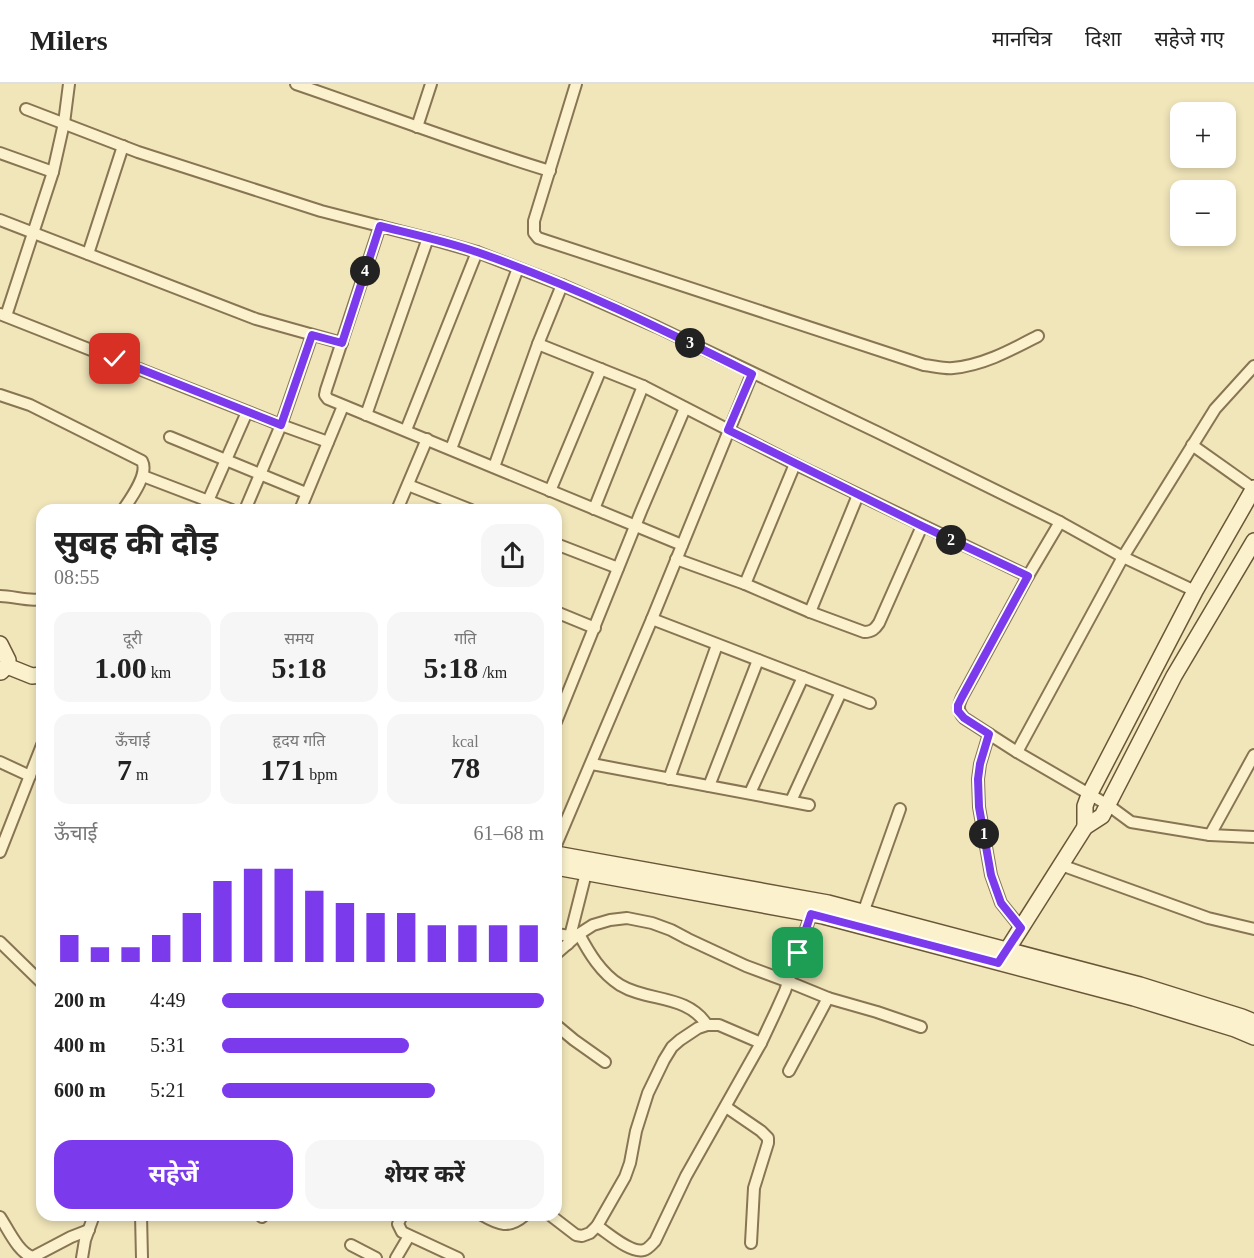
<!DOCTYPE html>
<html lang="hi">
<head>
<meta charset="utf-8">
<style>
	:root { --surface:#fff; --page:#f6f6f6; --text:#222; --muted:#767676; --line:#e0e0e0; --accent:#7c3aed }
	body { margin:0; font-family:"Times New Roman","Noto Sans Devanagari",serif; background:var(--page); color:var(--text); height:100vh; display:flex; flex-direction:column; font-size:22px; white-space:nowrap }
	* { box-sizing:border-box; margin:0 }
	p { font-size:20px; color:var(--muted) }
	.icon { flex:none; width:33px; height:33px; fill:none; stroke:currentColor; stroke-width:2; stroke-linecap:round; stroke-linejoin:round }
	.map { position:relative; flex:1; overflow:hidden }
	.panel { position:absolute; left:36px; top:420px; width:526px; height:717px; display:flex; flex-direction:column; background:var(--surface); border-radius:18px; box-shadow:0 3px 9px #0003 }
	.panel>* { flex:none }
	.buttons { position:absolute; left:1170px; top:18px; display:grid; gap:12px }
	.buttons a { display:grid; place-items:center; width:66px; height:66px; border-radius:12px; background:var(--surface); box-shadow:0 3px 9px #0003; font-size:30px }
	.pin { position:absolute; display:grid; place-items:center; width:51px; height:51px; color:#fff; margin:-26px; border-radius:12px; box-shadow:0 3px 9px #0006 }
	.km { position:absolute; width:30px; height:30px; margin:-15px; border-radius:50%; background:#222; color:#fff; font-size:16px; line-height:30px; text-align:center }
	.round { display:grid; place-items:center; flex:none; width:63px; height:63px; border-radius:18px; background:var(--page) }
	.overview { display:flex; align-items:center; justify-content:space-between; height:102px; padding:0 18px }
	h1 { font-size:33px; font-weight:700; line-height:45px }
	.stats { display:grid; grid-template-columns:repeat(3,1fr); gap:9px; height:102px; padding:6px 18px }
	.stats div { display:grid; align-content:center; border-radius:15px; background:var(--page); text-align:center }
	.stats b { font-size:30px; font-weight:700 }
	.stats small { font-size:16px; font-weight:400 }
	.stats p { font-size:16px }
	.chart { height:168px; padding:12px 18px }
	.chart p { display:flex; justify-content:space-between }
	.chart svg { width:100%; height:108px; margin-top:6px; stroke:var(--accent); stroke-width:6 }
	.primary-button { display:flex; gap:12px; margin-top:auto; padding:12px 18px }
	.primary-button a { flex:1; height:69px; border-radius:18px; background:var(--accent); color:#fff; font-size:24px; font-weight:700; line-height:69px; text-align:center }
	.primary-button a+a { background:var(--page); color:var(--text) }
	ul { padding:0 18px; list-style:none; font-size:20px }
	li { display:grid; grid-template-columns:96px 72px 1fr; align-items:center; height:45px }
	li i { height:15px; border-radius:8px; background:var(--accent) }
	header { display:flex; align-items:center; gap:36px; box-sizing:border-box; height:84px; padding:0 30px; background:var(--surface); border-bottom:2px solid var(--line) }
	header strong { font-size:28px }
	nav { display:flex; gap:33px; margin-inline-start:auto; font-size:21px }
	.map>svg:first-child { display:block }
	.lines { fill:none; stroke-linecap:round; stroke-linejoin:round }
	.street-casing { stroke:#887553; stroke-width:14 }
	.secondary-casing { stroke:#695637; stroke-width:18 }
	.street { stroke:#fbf2cd; stroke-width:10 }
	.secondary { stroke:#fbf2cd; stroke-width:15 }
	.route-casing { stroke:#fff; stroke-width:12 }
	.route { stroke:#7c3aed; stroke-width:8 }
</style>
</head>
<body>
<header>
<strong>Milers</strong>
<nav><a>मानचित्र</a><a>दिशा</a><a>सहेजे गए</a></nav>
</header>
<div class="map">
<svg width="1254" height="1174" viewBox="0 0 1254 1174">
	<rect width="100%" height="100%" fill="#f1e6ba"/>
	<g class="lines">
		<defs>
			<g id="street">
				<path d="M296,0C381,29 464,61 550,87"/>
				<path d="M576,0L534,137V149L538,154L924,281C934,282 944,285 953,284C984,281 1011,266 1038,252"/>
				<path d="M26,25L138,68L321,127L442,158L477,168L562,201L657,243L877,348L1060,438L1123,473L1195,507"/>
				<path d="M417,43L431,0"/>
				<path d="M0,69L53,88"/>
				<path d="M0,136L256,235L342,259"/>
				<path d="M380,142L326,306L325,311L328,315L682,461"/>
				<path d="M88,170L123,62"/>
				<path d="M0,230L281,341L328,358"/>
				<path d="M6,232L53,88L64,39L69,0"/>
				<path d="M538,260L643,302L795,380L1028,492"/>
				<path d="M0,311L30,321L142,377C149,390 131,414 123,426"/>
				<path d="M366,331L428,154"/>
				<path d="M406,346L477,168"/>
				<path d="M170,353L306,409"/>
				<path d="M1192,361L1254,405"/>
				<path d="M451,365L518,184"/>
				<path d="M494,383L538,260L562,201"/>
				<path d="M143,392L232,426"/>
				<path d="M408,401L471,426"/>
				<path d="M550,407L601,285"/>
				<path d="M594,425L643,302"/>
				<path d="M204,426L247,328"/>
				<path d="M245,426L281,341L312,251"/>
				<path d="M300,426L343,322"/>
				<path d="M397,426L427,355"/>
				<path d="M1060,438L1028,492L962,613C958,622 957,626 964,634L1017,668L1108,721L1131,738L1210,751L1254,753"/>
				<path d="M556,460L618,484"/>
				<path d="M676,475L745,500L810,528L864,548C872,548 875,545 879,539L922,442"/>
				<path d="M745,500L795,380"/>
				<path d="M0,512C14,512 28,518 42,515"/>
				<path d="M556,528L595,544"/>
				<path d="M810,528L858,411"/>
				<path d="M652,535L870,619"/>
				<path d="M556,638L642,425L685,324"/>
				<path d="M989,650L980,680L978,695L979,723L991,791L1001,819L1021,844"/>
				<path d="M1017,668L1123,473L1215,325L1254,282"/>
				<path d="M0,678L30,692"/>
				<path d="M592,680L809,721"/>
				<path d="M669,695L717,561"/>
				<path d="M709,702L758,576"/>
				<path d="M750,709L803,593"/>
				<path d="M791,717L841,608"/>
				<path d="M1210,751L1254,671"/>
				<path d="M556,761L652,535L752,290"/>
				<path d="M0,768L42,661"/>
				<path d="M1061,781L1208,834L1254,845"/>
				<path d="M863,829L900,725"/>
				<path d="M556,850L570,852"/>
				<path d="M579,850C589,869 601,889 620,901C648,918 687,910 707,941"/>
				<path d="M0,858L42,899"/>
				<path d="M568,860L586,789"/>
				<path d="M556,870L579,850L593,841L610,836L627,834L652,839L671,846L688,855L746,882L789,898L828,914L877,928L921,943"/>
				<path d="M556,941L574,956L605,978"/>
				<path d="M789,987L828,914"/>
				<path d="M726,1023L761,1047L768,1054V1059L754,1104L751,1159"/>
				<path d="M141,1131L142,1174"/>
				<path d="M402,1131L398,1140L402,1148L458,1174"/>
				<path d="M482,1131C499,1141 509,1145 525,1131"/>
				<path d="M550,1131L576,1151L582,1152L590,1149L597,1142L625,1093L630,1079L636,1047L648,1009L664,976L672,963L680,956L698,944L707,941H719L761,959"/>
				<path d="M0,1133C8,1145 19,1170 33,1173L71,1153L89,1146"/>
				<path d="M262,1133L263,1131"/>
				<path d="M597,1142C608,1149 631,1170 644,1166C648,1165 651,1161 655,1157L686,1092L761,959L776,927L785,907L811,830"/>
				<path d="M351,1161L376,1174"/>
				<path d="M82,1174L85,1156L94,1131"/>
				<path d="M396,1174L409,1152"/>
			</g>
			<g id="secondary">
				<path d="M0,560L8,576L7,582L1,588"/>
				<path d="M7,582L32,592L42,591"/>
				<path d="M1085,743V722L1089,711L1195,507L1254,404"/>
				<path d="M556,770L828,819L1140,901L1242,933L1254,938"/>
				<path d="M556,783L823,832L1134,914L1235,945L1254,953"/>
				<path d="M1002,874L1085,743L1102,732L1174,592L1254,457"/>
			</g>
		</defs>
		<use href="#street" class="street-casing"/>
		<use href="#secondary" class="secondary-casing"/>
		<use href="#street" class="street"/>
		<use href="#secondary" class="secondary"/>
	</g>
	<g class="lines">
		<defs>
			<path id="route" d="M115,275L281,341L312,251L342,259L380,142C412,150 445,157 477,168C572,201 662,245 752,290L728,346L922,442L1028,492L962,613L958,621V627L964,634L989,650L980,680L978,695L979,723L991,791L1001,819L1021,844L998,879L811,830L798,869"/>
		</defs>
		<use href="#route" class="route-casing"/>
		<use href="#route" class="route"/>
	</g>
</svg>
<div class="buttons">
<a>+</a>
<a>−</a>
</div>
<div class="pin" style="left:798px;top:869px;background:#1e9e55"><svg class="icon" aria-label="arrive" viewBox="0 0 24 24"><path d="M6 21V4h12l-3 4 3 4H6"/></svg></div>
<div class="pin" style="left:115px;top:275px;background:#d93025"><svg class="icon" aria-label="check" viewBox="0 0 24 24"><path d="M5 12l5 5 9-10"/></svg></div>
<b class="km" style="left:984px;top:750px">1</b>
<b class="km" style="left:951px;top:456px">2</b>
<b class="km" style="left:690px;top:259px">3</b>
<b class="km" style="left:365px;top:187px">4</b>
<section class="panel">
<div class="overview"><div><h1>सुबह की दौड़</h1><p>08:55</p></div><a class="round"><svg class="icon" aria-label="share" viewBox="0 0 24 24"><path d="M12 15V3M7 8l5-5 5 5M5 13v7h14v-7"/></svg></a></div>
<div class="stats">
<div><p>दूरी</p><b>1.00<small> km</small></b></div>
<div><p>समय</p><b>5:18</b></div>
<div><p>गति</p><b>5:18<small> /km</small></b></div>
</div>
<div class="stats">
<div><p>ऊँचाई</p><b>7<small> m</small></b></div>
<div><p>हृदय गति</p><b>171<small> bpm</small></b></div>
<div><p>kcal</p><b>78</b></div>
</div>
<div class="chart"><p><span>ऊँचाई</span>61–68 m</p>
<svg viewBox="0 0 160 44" preserveAspectRatio="none"><path d="M5 44V33M15 44V38M25 44V38M35 44V33M45 44V24M55 44V11M65 44V6M75 44V6M85 44V15M95 44V20M105 44V24M115 44V24M125 44V29M135 44V29M145 44V29M155 44V29"/></svg>
</div>
<ul>
<li><b>200 m</b>4:49<i style="width:100%"></i></li>
<li><b>400 m</b>5:31<i style="width:58%"></i></li>
<li><b>600 m</b>5:21<i style="width:66%"></i></li>
</ul>
<div class="primary-button"><a>सहेजें</a><a>शेयर करें</a></div>
</section>
</div>
</body>
</html>
